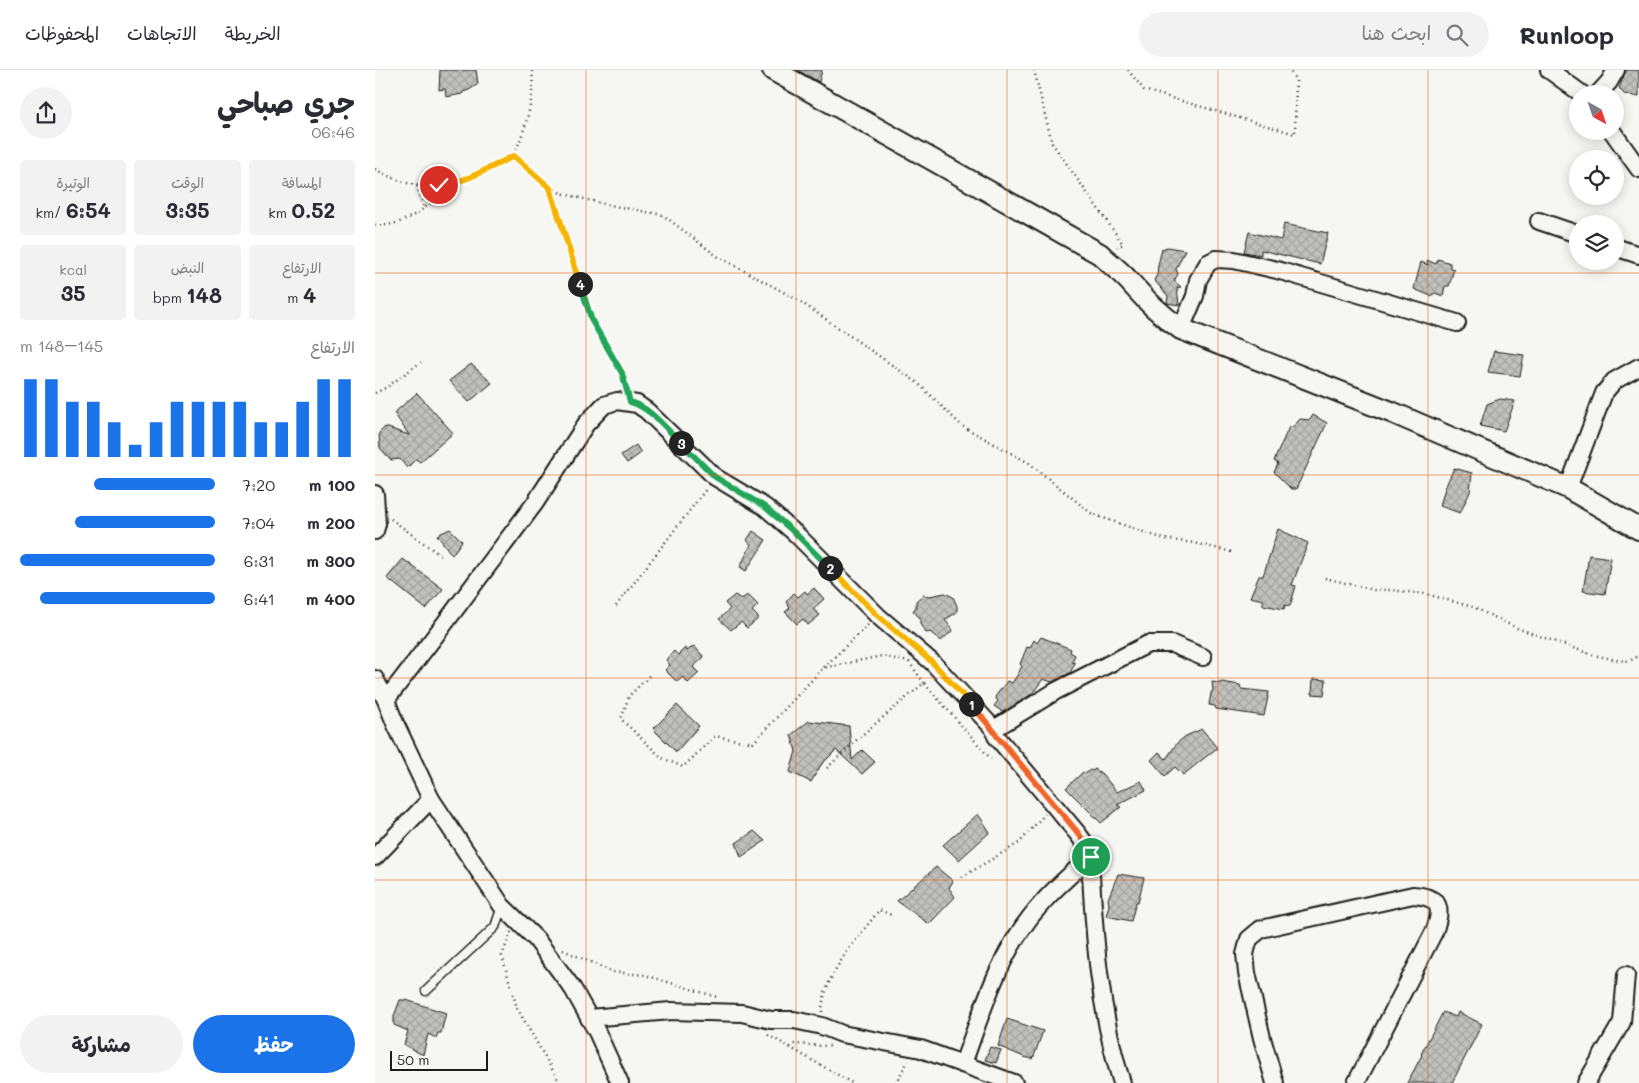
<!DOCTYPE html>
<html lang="ar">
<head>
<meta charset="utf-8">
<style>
	:root { --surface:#fff; --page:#f2f2f3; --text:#2b2b33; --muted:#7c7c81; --line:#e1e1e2; --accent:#1a73e8 }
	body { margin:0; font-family:Mali,"Playpen Sans Arabic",sans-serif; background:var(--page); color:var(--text); direction:rtl; height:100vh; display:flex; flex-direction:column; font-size:19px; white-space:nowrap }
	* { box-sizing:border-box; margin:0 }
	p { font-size:16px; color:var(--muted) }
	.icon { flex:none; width:28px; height:28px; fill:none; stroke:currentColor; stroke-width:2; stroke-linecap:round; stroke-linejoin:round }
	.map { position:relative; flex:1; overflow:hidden; direction:ltr }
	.details { display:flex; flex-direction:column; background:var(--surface); width:375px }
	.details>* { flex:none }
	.needle { width:32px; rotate:140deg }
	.fabs { position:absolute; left:1194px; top:15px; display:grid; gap:10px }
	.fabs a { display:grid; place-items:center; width:55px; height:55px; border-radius:50%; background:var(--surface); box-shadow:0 2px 12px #0003; font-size:25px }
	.scale { position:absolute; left:15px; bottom:12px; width:98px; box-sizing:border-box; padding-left:5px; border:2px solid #1c1c1c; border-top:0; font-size:14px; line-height:18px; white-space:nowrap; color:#1c1c1c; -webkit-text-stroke:4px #f6f6f2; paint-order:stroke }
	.pin { position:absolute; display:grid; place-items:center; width:42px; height:42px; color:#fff; margin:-21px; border:2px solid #fff; border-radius:50%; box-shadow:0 1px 5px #0007 }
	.km { position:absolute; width:25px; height:25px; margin:-12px; border-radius:50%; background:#222; color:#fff; font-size:14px; line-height:25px; text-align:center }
	.round { display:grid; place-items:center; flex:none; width:52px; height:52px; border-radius:26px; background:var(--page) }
	.overview { display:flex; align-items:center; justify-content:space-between; height:85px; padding:0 20px }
	h1 { font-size:28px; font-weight:700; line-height:38px }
	.stats { display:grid; grid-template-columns:repeat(3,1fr); gap:8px; height:85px; padding:5px 20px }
	.stats div { display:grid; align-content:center; border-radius:5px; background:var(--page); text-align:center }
	.stats b { font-size:21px; font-weight:700 }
	.stats small { font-size:14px; font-weight:400 }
	.stats p { font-size:14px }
	.chart { height:140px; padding:10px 20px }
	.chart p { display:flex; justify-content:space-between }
	.chart svg { width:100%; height:90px; margin-top:5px; stroke:var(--accent); stroke-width:6 }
	.cta { display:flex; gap:10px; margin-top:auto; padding:10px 20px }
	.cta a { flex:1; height:58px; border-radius:30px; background:var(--accent); color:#fff; font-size:20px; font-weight:700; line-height:58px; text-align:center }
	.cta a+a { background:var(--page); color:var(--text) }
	ul { padding:0 20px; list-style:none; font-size:16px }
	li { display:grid; grid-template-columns:80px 60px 1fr; align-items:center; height:38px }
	li i { height:12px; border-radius:6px; background:var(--accent) }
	header { display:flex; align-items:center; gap:30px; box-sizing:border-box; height:70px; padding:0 25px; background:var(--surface); border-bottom:1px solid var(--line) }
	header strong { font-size:24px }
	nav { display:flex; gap:28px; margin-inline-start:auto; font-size:18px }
	.search { width:350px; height:45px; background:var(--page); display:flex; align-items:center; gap:12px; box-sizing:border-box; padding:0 18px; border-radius:28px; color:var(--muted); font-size:19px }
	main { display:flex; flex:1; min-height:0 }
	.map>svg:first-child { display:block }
	.building { fill:url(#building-cross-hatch); stroke:#1c1c1c }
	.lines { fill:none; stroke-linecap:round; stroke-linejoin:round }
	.service-casing { stroke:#1c1c1c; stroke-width:11 }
	.minor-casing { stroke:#1c1c1c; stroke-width:20 }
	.tertiary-casing { stroke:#1c1c1c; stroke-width:24 }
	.path { stroke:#1c1c1c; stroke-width:2.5; stroke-dasharray:1 4; stroke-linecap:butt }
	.service { stroke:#f6f6f2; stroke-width:8 }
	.minor { stroke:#f6f6f2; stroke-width:16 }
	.tertiary { stroke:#f6f6f2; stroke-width:20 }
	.split-1-casing { stroke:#fff; stroke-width:10 }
	.split-2-casing { stroke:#fff; stroke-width:10 }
	.split-3-casing { stroke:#fff; stroke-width:10 }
	.split-4-casing { stroke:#fff; stroke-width:10 }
	.split-5-casing { stroke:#fff; stroke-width:10 }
	.split-1 { stroke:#f0652b; stroke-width:6 }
	.split-2 { stroke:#f5b400; stroke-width:6 }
	.split-3 { stroke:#22a559; stroke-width:6 }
	.split-4 { stroke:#22a559; stroke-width:6 }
	.split-5 { stroke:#f5b400; stroke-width:6 }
	.grid { fill:none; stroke:#e8590c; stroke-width:1; stroke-opacity:0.55 }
</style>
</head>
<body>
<header>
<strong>Runloop</strong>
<div class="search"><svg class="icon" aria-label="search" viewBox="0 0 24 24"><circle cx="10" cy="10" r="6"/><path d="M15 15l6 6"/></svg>ابحث هنا</div>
<nav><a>الخريطة</a><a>الاتجاهات</a><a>المحفوظات</a></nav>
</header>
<main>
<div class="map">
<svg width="1264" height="1013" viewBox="0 0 1264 1013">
	<defs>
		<pattern id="building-cross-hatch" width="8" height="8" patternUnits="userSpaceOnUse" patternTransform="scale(1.25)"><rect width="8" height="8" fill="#c0c0bd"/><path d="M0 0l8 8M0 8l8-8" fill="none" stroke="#a4a4a2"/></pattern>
	</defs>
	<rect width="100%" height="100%" fill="#f6f6f2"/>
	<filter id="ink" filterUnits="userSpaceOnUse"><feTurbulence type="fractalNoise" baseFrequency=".02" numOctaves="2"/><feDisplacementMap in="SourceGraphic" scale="10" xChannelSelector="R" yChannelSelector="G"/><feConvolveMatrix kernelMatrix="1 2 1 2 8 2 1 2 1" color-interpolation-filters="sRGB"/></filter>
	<g filter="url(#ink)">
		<g class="building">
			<path d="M65,0H101L103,14L94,20L88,22L87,24L71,27L70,19L64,20Z"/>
			<path d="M422,0H447L444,12Z"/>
			<path d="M1251,0H1264V27L1249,24L1244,18Z"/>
			<path d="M909,154L953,163L945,194L886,180V185L869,182L874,162L906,170Z"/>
			<path d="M792,177L810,180L801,199L803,204L799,211L806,217L802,218L804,235L792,233L793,226L779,210L782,205L783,195L787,179Z"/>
			<path d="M1063,189L1075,193V198L1079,199L1074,216H1070L1068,226L1060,223L1056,226L1039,219L1046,192L1053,195L1052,190L1061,194Z"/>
			<path d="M1119,281L1149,285L1145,306L1113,302Z"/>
			<path d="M96,294L117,313L94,332L74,311Z"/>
			<path d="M42,323L78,363L45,392L41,389L32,398L25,389L16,390L5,378L4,363L10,357L34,365L19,343Z"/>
			<path d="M1125,329L1140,331L1129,361L1105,356L1112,334Z"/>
			<path d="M938,345L952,353L921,419H916L899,402L903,394L899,391L914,357L919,356L925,349L935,350Z"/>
			<path d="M261,375L266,383L252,393L246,385Z"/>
			<path d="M1079,398L1097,403L1095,422L1085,443L1065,436L1070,418Z"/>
			<path d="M75,459L87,471L77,485L62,465Z"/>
			<path d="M903,459L933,473L917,515L921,516L915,536L910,535L909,539L888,535V530L875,527L884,506H888Z"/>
			<path d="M378,461L391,470L371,501L365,497L376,475L372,470Z"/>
			<path d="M1214,485L1236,488L1230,524L1208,521Z"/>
			<path d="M28,489L68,519L51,539L12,508Z"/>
			<path d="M439,518L449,529L438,539L445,545L433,555L428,549L422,554L410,542L415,538L411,532L419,523L423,527L430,521L432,524Z"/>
			<path d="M570,523L578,527L582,536V542L570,550L578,560L566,571L555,562L551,563L545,554V548L538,541L541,537V531L548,525L555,526Z"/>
			<path d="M360,525L366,529L373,525L383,535L377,541L384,548L372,558L366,552L356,560L344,549L355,539L350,533Z"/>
			<path d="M666,567L696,579L695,582L700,585L697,592L700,593L695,603L677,612L668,609L657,624L628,642L619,636L623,631L620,627L632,611L637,613L643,604L647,596L645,594L652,577L655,578L659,570L662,573Z"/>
			<path d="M319,576L329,587L318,597L324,603L313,613L308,607L302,612L290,600L295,595L291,590L299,581L303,585L310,578L312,581Z"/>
			<path d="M938,609L951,610L949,625L937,624Z"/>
			<path d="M837,612L845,613L847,612L865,615L866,619L894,622L889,646L841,639L840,636L834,635L836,623L838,620Z"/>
			<path d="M302,635L324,656L301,682L278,659Z"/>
			<path d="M434,651L474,656L477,690L487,680L500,692L487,704L461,680L446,695L436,712L415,702L421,681L416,665Z"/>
			<path d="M827,659L842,678L808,705L800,697L790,706L776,690L784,682L791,689L802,673L811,666Z"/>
			<path d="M720,699L727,704L742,722L766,711L771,720L742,735L746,737L726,753L691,718L708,702L710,704L715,700L717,701Z"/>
			<path d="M603,744L615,762L584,790L568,775Z"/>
			<path d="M379,761L390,771L366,787L361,773Z"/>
			<path d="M561,797L578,811L574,818L580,827L554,854L522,831Z"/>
			<path d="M743,804L769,808L763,832H761L756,851L731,846L734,835L733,829Z"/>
			<path d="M25,930H31L71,943L66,963H63L61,968L53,964L48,985L29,975L33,961L19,955V946Z"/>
			<path d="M1068,942L1081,947L1083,942L1107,954L1077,1013H1032L1047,985L1046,984Z"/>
			<path d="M632,949L668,961L658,989L649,987L623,976Z"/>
			<path d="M615,977L626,980L621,993L610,990Z"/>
		</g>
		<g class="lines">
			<defs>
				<path id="service" d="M51,921L120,857L127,836"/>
				<g id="minor">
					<path d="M1174,0L1207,24"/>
					<path d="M1223,24L1234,12L1241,0"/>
					<path d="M1237,61L1264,99"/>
					<path d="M1164,151L1202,164"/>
					<path d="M1240,177L1264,185"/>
					<path d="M806,259L820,226L823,210L833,193L841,189L859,190L902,200L1082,253"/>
					<path d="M1193,418L1229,323L1239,311L1264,297"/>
					<path d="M0,424L2,454L0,461"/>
					<path d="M0,609L11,630L20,653L56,729L127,836L161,869L198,919L222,962L245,1013"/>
					<path d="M11,630L70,553L160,433L211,354L229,335L242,331L262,334L272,341L340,407L390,437L420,463L503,546L558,593L619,659L621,666L703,764L711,775L715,787C719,864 724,940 747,1013"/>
					<path d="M619,659L681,621L773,574H797L828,587"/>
					<path d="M0,787L56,729"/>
					<path d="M214,948L296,941L367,943L396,950H419L447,956L467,964L546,979L639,1013"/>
					<path d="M588,994C608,938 626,877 668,832C682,816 699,802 715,787"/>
					<path d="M900,1013L887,968L872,903L870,884L874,869L886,859L1038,825C1066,827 1068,838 1059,862L981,1013"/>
					<path d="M1211,1013L1247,952L1251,905"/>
				</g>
				<path id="tertiary" d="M398,0L725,184C734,193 745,201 754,211C771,230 784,244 806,259L1016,342L1193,418L1264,459"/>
			</defs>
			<use href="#service" class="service-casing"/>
			<use href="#minor" class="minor-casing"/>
			<use href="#tertiary" class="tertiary-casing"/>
			<g class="path">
				<path d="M659,0L677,73L748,174L742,177"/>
				<path d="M753,0L769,20L920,64L921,10L914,0"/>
				<path d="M139,86L175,118L217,251L247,303L251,319"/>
				<path d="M0,99C57,132 86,111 139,86C150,58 160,31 157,0"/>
				<path d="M42,116L49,138"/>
				<path d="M175,118L186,123L229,134L288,145L342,186L423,230L543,313L587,356L654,393L717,444L789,469L819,473L857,482"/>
				<path d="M0,155C29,158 56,135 75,115"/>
				<path d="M0,323L12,317L46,292"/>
				<path d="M16,449L65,485"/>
				<path d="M950,508L999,520H1015L1051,524L1098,537L1142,558L1218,585L1242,590L1254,591L1264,586"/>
				<path d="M241,536L332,418"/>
				<path d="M493,555L448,598L507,586L534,592L549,613"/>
				<path d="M274,606L254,626L246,649L287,688L308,697L340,666L378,673L448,598"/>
				<path d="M452,698L487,665L549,613L616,689"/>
				<path d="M587,807L644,773L670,744"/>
				<path d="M136,862L127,886L142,938L182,1008L181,1013"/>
				<path d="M188,880L238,902L270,905L342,927"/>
				<path d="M447,942C448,904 483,869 504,840L519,846"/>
				<path d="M393,965L477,1013"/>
				<path d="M415,977L418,974L455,976"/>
				<path d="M521,1013L533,991"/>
			</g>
			<use href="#service" class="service"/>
			<use href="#minor" class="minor"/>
			<use href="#tertiary" class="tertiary"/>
		</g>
	</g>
	<g class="lines" filter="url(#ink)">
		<defs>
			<path id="split-1" d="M596,634L618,660L622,666L704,764L711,775L716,787"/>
			<path id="split-2" d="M455,498L503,546L558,593L596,634"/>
			<path id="split-3" d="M306,373L340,407L390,437L420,463L455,498"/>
			<path id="split-4" d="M205,214L217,251L247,303L255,332C275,337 291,359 306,373"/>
			<path id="split-5" d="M64,115C91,113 115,97 139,86L175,118L205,214"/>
		</defs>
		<use href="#split-1" class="split-1-casing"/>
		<use href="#split-2" class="split-2-casing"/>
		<use href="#split-3" class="split-3-casing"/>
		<use href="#split-4" class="split-4-casing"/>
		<use href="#split-5" class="split-5-casing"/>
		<use href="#split-1" class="split-1"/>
		<use href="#split-2" class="split-2"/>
		<use href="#split-3" class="split-3"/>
		<use href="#split-4" class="split-4"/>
		<use href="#split-5" class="split-5"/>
	</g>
	<path class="grid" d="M211,0V1013M421,0V1013M632,0V1013M843,0V1013M1053,0V1013M0,203H1264M0,405H1264M0,608H1264M0,810H1264"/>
</svg>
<div class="fabs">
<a><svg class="needle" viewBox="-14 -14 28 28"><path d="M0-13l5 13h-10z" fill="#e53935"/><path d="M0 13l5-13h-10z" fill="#7c7c81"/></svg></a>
<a><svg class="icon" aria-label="locate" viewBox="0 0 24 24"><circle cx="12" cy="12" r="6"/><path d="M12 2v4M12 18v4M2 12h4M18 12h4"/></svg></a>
<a><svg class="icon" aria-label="layers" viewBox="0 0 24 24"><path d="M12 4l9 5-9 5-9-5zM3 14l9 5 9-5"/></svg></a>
</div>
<div class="scale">50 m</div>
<div class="pin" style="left:716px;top:787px;background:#1e9e55"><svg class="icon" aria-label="arrive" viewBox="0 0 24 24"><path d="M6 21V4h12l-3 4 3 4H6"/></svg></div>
<div class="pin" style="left:64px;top:115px;background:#d93025"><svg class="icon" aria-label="check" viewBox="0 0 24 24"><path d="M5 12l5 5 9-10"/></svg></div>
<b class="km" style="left:596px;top:634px">1</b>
<b class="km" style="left:455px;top:498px">2</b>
<b class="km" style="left:306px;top:373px">3</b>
<b class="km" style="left:205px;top:214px">4</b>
</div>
<section class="details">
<div class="overview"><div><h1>جري صباحي</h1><p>06:46</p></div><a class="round"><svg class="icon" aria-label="share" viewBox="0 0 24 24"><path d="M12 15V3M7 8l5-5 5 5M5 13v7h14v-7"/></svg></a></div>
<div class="stats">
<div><p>المسافة</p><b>0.52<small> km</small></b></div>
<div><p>الوقت</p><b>3:35</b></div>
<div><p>الوتيرة</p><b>6:54<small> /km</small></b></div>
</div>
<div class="stats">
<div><p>الارتفاع</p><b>4<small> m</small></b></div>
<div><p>النبض</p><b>148<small> bpm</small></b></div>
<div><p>kcal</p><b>35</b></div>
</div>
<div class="chart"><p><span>الارتفاع</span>145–148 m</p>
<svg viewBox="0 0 160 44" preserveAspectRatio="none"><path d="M5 44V6M15 44V6M25 44V17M35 44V17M45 44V27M55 44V38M65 44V27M75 44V17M85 44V17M95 44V17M105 44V17M115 44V27M125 44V27M135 44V17M145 44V6M155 44V6"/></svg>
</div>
<ul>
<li><b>100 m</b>7:20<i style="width:62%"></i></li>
<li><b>200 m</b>7:04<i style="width:72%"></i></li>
<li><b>300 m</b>6:31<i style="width:100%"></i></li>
<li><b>400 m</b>6:41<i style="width:90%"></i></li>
</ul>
<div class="cta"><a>حفظ</a><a>مشاركة</a></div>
</section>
</main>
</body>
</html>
